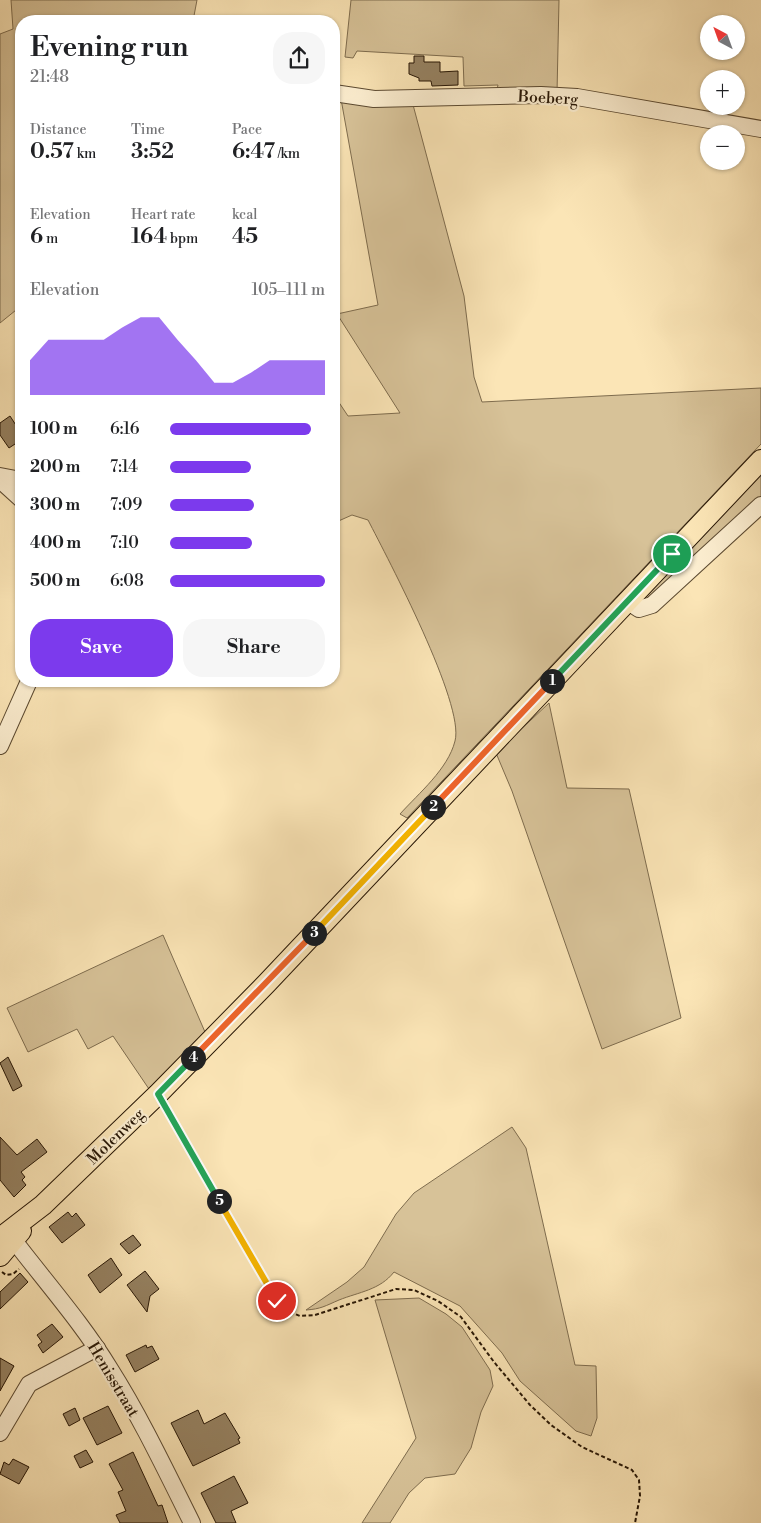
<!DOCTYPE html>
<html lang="en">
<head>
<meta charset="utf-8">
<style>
	:root { --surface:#fff; --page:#f6f6f6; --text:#202124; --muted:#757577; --accent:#7c3aed }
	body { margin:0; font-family:"Libre Bodoni",serif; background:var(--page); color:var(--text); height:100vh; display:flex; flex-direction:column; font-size:19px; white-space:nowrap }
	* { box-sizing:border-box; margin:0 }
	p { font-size:16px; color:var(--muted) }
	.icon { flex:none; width:28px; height:28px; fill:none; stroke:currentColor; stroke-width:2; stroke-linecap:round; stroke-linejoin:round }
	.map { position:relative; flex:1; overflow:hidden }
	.details { position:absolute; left:15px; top:15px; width:325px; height:672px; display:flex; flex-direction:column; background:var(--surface); border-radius:20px; box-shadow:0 1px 4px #0004 }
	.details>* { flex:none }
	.needle { width:32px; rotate:319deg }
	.controls { position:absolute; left:700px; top:15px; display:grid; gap:10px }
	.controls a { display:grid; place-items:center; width:45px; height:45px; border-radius:50%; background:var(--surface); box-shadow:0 1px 4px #0004; font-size:25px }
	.pin { position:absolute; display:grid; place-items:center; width:42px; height:42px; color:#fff; margin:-21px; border:2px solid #fff; border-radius:50%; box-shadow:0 1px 5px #0007 }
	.km { position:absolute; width:25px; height:25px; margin:-12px; border-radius:50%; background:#222; color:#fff; font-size:14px; line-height:25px; text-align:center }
	.round { display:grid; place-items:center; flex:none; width:52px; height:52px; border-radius:20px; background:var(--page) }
	.head { display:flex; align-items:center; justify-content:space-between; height:85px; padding:0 15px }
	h1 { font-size:28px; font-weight:600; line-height:38px }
	.figures { display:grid; grid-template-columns:repeat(3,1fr); gap:8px; height:85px; padding:5px 15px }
	.figures div { display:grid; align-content:center }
	.figures b { font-size:21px; font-weight:600 }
	.figures small { font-size:14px; font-weight:400 }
	.figures p { font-size:14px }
	.chart { height:140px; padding:10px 15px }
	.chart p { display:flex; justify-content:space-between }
	.chart svg { width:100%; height:90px; margin-top:5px; fill:var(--accent); opacity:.7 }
	.button { display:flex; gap:10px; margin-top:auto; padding:10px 15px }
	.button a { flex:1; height:58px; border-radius:20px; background:var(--accent); color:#fff; font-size:20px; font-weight:600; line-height:58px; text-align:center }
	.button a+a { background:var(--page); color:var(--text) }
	ul { padding:0 15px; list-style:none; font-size:16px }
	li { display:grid; grid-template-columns:80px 60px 1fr; align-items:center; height:38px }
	li i { height:12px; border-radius:6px; background:var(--accent) }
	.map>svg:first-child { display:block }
	.green { fill:#d7c298; stroke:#7e6c4e }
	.building { fill:#958161; stroke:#261504 }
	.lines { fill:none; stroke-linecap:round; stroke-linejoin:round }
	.minor-casing { stroke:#5b4930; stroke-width:18 }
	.major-casing { stroke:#261504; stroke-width:22 }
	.path { stroke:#261504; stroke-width:2; stroke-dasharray:4 2.5; stroke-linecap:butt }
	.minor { stroke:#fceed0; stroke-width:16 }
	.major { stroke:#fbe5b6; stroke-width:20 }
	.split-1-casing { stroke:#fff; stroke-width:10 }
	.split-2-casing { stroke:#fff; stroke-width:10 }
	.split-3-casing { stroke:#fff; stroke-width:10 }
	.split-4-casing { stroke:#fff; stroke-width:10 }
	.split-5-casing { stroke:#fff; stroke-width:10 }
	.split-6-casing { stroke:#fff; stroke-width:10 }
	.split-1 { stroke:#22a559; stroke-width:6 }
	.split-2 { stroke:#f0652b; stroke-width:6 }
	.split-3 { stroke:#f5b400; stroke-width:6 }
	.split-4 { stroke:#f0652b; stroke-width:6 }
	.split-5 { stroke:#22a559; stroke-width:6 }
	.split-6 { stroke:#f5b400; stroke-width:6 }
	.labels { text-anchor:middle; stroke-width:4.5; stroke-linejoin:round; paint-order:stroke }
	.street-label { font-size:16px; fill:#261504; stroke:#fceed0 }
</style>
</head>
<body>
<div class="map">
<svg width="761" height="1523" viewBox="0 0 761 1523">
	<rect width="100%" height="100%" fill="#fbe5b6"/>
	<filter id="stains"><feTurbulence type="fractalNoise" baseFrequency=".004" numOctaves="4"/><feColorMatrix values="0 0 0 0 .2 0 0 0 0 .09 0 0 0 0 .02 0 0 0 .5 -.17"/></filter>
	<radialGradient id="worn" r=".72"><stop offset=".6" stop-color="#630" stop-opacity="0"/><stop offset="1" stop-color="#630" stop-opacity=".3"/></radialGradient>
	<g class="green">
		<path d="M11,0H197L193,21H21V306L0,323V34L13,29Z"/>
		<path d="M351,0H559L557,93H496L498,85L464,86L463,57L357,51L353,58L345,57Z"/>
		<path d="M341,99L412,101L464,296L474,377L482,402L761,388V444L407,818L400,814C419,793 448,769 455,741C465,704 388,559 368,520L352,515L334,523V395L348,416L400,413L337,314L378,305Z"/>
		<path d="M761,474V500L651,600H641Z"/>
		<path d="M549,703L567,788L629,789L681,1018L602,1049L512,791L496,753Z"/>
		<path d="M163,935L205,1032L149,1089L113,1036L88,1049L77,1029L28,1052L7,1008Z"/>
		<path d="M512,1127L526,1148L575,1365L596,1366L597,1418L591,1436L576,1431L520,1381L502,1353L460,1306L394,1272C380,1290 359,1292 339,1300C325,1306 321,1309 306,1310L347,1282L364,1267L396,1214L414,1193Z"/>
		<path d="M419,1298L446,1314L462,1327L490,1370L493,1386L481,1412L471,1448L455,1474L425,1478L409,1493L390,1523H362L416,1438L375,1300Z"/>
	</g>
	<g class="building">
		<path d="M414,56H424V62H440V72L458,71V85L432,86L431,81H419V78L409,74V63H414Z"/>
		<path d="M10,416L21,433V440L9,448L0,435V423Z"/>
		<path d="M8,1057L22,1086L13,1091L0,1063Z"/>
		<path d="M0,1137L17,1155L37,1139L47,1152L21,1172L25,1177L22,1180L26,1185L14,1197L0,1180Z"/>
		<path d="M68,1212L72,1217L76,1213L85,1225L62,1243L49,1227Z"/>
		<path d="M133,1235L141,1245L129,1254L120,1244Z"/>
		<path d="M111,1258L122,1275L100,1293L88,1275Z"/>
		<path d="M145,1271L159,1289L150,1296L147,1312L127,1285Z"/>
		<path d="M20,1273L28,1282L0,1309V1292Z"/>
		<path d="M52,1324L63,1337L43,1353L38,1345L42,1342L37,1335Z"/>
		<path d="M146,1345L147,1348L152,1346L159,1359L135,1372L126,1355Z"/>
		<path d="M0,1358L14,1366L0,1391Z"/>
		<path d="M108,1406L122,1433L97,1445L83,1418Z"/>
		<path d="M75,1408L80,1420L69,1426L63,1414Z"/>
		<path d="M198,1410L204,1424L225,1413L240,1438L238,1439L240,1443L193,1466L171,1423Z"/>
		<path d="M86,1450L93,1462L80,1468L74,1456Z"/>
		<path d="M133,1452L158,1506L162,1505L168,1523H120L116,1515L126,1511L118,1492L123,1490L109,1464Z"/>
		<path d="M13,1459L29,1467L19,1484L0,1474L4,1462L9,1465Z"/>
		<path d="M234,1476L248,1503L231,1511L236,1523H216L201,1493Z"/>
	</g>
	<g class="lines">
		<defs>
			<g id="minor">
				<path d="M334,93L374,99L541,95L577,97L761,129"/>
				<path d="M0,476L21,480"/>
				<path d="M0,480L21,499"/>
				<path d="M627,601L639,609L652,605L761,505"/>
				<path d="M0,746L29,681"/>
				<path d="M19,1247C50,1287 84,1326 110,1369C141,1418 166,1471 192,1523"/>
				<path d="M0,1433L29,1384L97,1348"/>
			</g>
			<g id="major">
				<path d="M0,1238L43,1205L158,1094L266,984L761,460"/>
				<path d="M0,1256L21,1231"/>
			</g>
		</defs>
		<use href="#minor" class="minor-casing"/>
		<use href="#major" class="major-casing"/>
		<g class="path">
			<path d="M166,1107L277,1301L288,1311L300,1316L315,1315L396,1289L414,1290L438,1301L461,1317L494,1362L530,1405L551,1425L582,1447L632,1470L639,1480L640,1496L635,1523"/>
			<path d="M2,1272L6,1275L13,1274L19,1269"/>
		</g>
		<use href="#minor" class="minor"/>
		<use href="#major" class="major"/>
	</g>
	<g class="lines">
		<defs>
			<path id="split-1" d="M552,681L672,554"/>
			<path id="split-2" d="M433,807L552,681"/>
			<path id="split-3" d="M314,933L433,807"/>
			<path id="split-4" d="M193,1058L314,933"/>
			<path id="split-5" d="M193,1058L158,1094L219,1201"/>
			<path id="split-6" d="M219,1201L277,1301"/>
		</defs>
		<use href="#split-1" class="split-1-casing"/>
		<use href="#split-2" class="split-2-casing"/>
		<use href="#split-3" class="split-3-casing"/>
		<use href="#split-4" class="split-4-casing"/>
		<use href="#split-5" class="split-5-casing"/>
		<use href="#split-6" class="split-6-casing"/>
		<use href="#split-1" class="split-1"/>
		<use href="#split-2" class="split-2"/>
		<use href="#split-3" class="split-3"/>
		<use href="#split-4" class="split-4"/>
		<use href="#split-5" class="split-5"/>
		<use href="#split-6" class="split-6"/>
	</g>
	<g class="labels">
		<g class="street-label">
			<text transform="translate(548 97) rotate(3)" y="6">Boeberg</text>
			<text transform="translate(115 1136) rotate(-44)" y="6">Molenweg</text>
			<text transform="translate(114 1379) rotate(59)" y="6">Henisstraat</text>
		</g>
	</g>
	<rect width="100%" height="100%" filter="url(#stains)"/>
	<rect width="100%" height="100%" fill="url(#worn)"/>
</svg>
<div class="controls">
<a><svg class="needle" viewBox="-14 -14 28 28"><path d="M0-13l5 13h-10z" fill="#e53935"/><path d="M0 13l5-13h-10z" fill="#757577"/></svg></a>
<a>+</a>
<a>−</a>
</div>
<div class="pin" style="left:672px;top:554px;background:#1e9e55"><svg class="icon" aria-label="arrive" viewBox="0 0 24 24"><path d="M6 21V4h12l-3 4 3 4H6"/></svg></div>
<div class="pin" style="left:277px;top:1301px;background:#d93025"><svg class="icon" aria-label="check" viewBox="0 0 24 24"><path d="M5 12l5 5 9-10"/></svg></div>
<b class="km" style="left:552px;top:681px">1</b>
<b class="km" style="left:433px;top:807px">2</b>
<b class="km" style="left:314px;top:933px">3</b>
<b class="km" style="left:193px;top:1058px">4</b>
<b class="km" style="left:219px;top:1201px">5</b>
<section class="details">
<div class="head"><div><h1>Evening run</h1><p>21:48</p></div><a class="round"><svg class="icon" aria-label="share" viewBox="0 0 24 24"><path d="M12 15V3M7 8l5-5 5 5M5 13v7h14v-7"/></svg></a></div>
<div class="figures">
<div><p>Distance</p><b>0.57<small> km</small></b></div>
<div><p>Time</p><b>3:52</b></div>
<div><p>Pace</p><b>6:47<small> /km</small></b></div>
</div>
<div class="figures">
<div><p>Elevation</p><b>6<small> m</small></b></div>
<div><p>Heart rate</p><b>164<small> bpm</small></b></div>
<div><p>kcal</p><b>45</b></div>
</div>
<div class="chart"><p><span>Elevation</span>105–111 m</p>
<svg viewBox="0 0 160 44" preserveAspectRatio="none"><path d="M0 44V27L10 17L20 17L30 17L40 17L50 11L60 6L70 6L80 17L90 27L100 38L110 38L120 33L130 27L140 27L150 27L160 27V44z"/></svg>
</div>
<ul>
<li><b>100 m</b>6:16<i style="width:91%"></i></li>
<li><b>200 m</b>7:14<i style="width:52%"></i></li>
<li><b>300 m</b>7:09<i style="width:54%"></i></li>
<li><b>400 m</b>7:10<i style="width:53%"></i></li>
<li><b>500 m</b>6:08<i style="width:100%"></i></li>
</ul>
<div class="button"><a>Save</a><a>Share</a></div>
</section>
</div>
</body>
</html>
